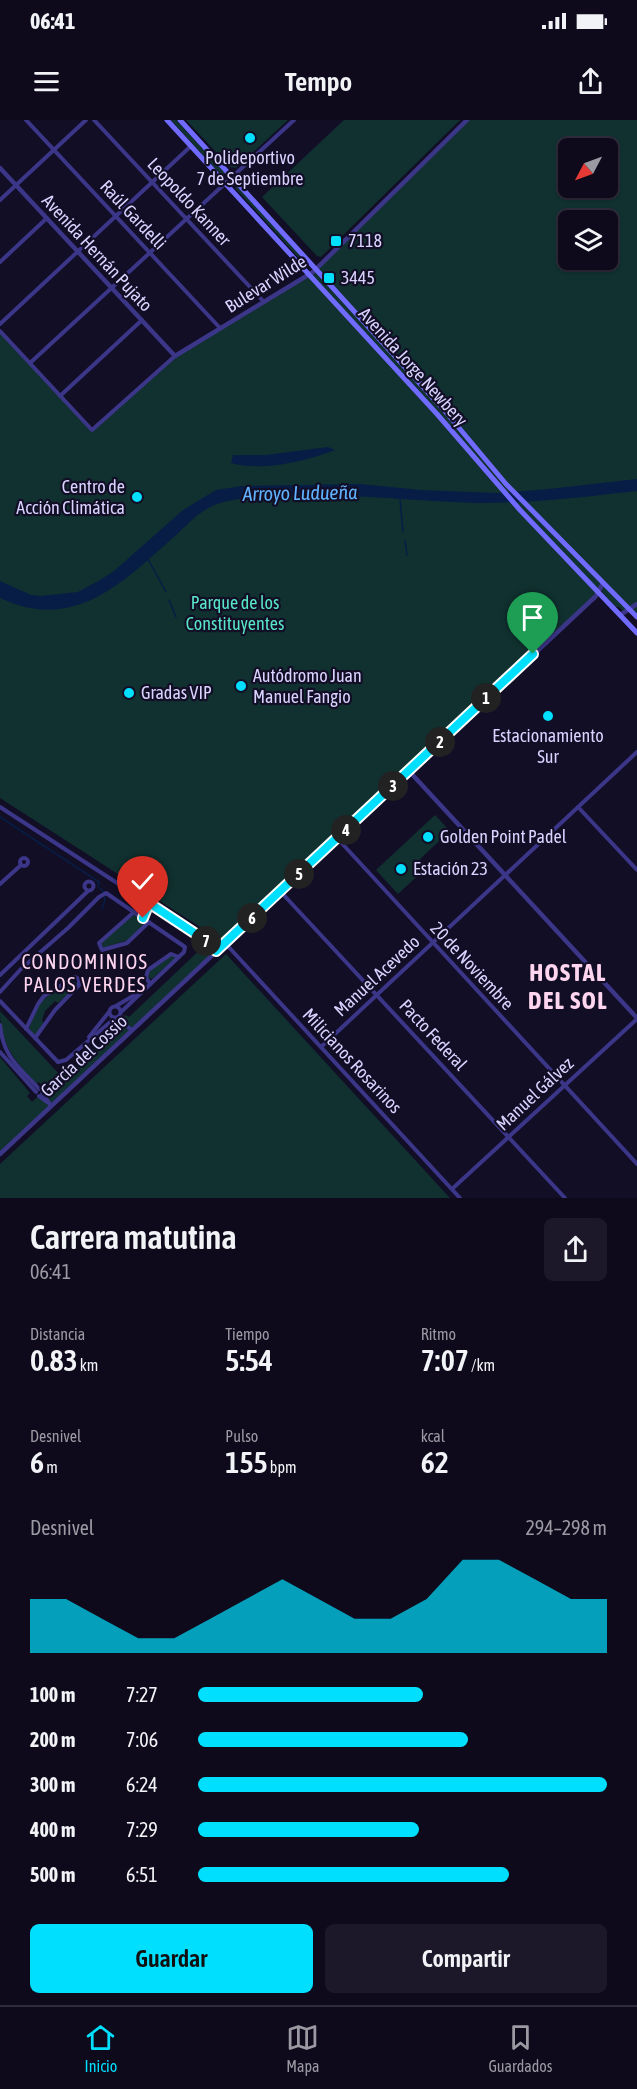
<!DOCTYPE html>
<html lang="es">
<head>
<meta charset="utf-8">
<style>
	:root { --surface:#0e0a1c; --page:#1c1829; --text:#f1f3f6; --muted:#9b9aa3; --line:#2e2b3b; --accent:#00dffe }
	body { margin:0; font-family:"Asap Condensed",sans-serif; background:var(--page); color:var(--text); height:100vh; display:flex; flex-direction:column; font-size:22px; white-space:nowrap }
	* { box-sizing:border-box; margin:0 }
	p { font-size:20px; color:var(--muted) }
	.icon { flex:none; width:33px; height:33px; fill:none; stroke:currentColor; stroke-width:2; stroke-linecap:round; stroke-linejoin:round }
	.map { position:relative; height:1078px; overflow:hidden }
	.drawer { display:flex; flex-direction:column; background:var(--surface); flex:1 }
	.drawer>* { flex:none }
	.needle { width:39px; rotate:229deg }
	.buttons { position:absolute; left:558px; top:18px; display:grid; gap:12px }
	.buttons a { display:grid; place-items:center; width:60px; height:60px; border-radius:9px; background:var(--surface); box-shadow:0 2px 4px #0004,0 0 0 2px var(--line); font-size:30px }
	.pin { position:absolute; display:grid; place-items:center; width:51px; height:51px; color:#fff; margin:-62px -26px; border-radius:50% 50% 50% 0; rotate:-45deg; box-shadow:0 0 6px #0007 }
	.pin .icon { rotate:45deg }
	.km { position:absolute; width:30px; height:30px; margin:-15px; border-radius:50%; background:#222; color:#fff; font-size:16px; line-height:30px; text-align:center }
	.round { display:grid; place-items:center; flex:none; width:63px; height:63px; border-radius:9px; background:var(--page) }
	.headline { display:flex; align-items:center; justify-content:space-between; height:102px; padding:0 30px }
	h1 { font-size:33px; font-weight:600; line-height:45px }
	.metrics { display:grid; grid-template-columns:repeat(3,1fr); gap:9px; height:102px; padding:6px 30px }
	.metrics div { display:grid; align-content:center }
	.metrics b { font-size:30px; font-weight:600 }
	.metrics small { font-size:16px; font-weight:400 }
	.metrics p { font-size:16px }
	.chart { height:168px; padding:12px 30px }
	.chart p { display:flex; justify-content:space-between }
	.chart svg { width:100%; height:108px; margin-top:6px; fill:var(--accent); opacity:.7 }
	.cta { display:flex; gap:12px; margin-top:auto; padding:12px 30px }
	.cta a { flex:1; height:69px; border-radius:9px; background:var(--accent); color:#111; font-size:24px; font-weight:600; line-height:69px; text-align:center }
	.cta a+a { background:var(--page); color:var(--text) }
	ul { padding:0 30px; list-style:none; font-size:20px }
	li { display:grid; grid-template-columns:96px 72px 1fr; align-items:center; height:45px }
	li i { height:15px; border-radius:8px; background:var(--accent) }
	.status { display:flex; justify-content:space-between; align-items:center; height:42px; padding:0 30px; background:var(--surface); direction:ltr }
	.status svg { height:16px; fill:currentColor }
	header { display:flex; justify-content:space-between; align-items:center; height:78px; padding:0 30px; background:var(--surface); font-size:27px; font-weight:600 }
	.tab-bar { display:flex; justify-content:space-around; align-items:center; height:84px; border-top:2px solid var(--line); background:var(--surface); font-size:16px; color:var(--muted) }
	.tab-bar a { display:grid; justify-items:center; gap:3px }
	.tab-bar .active { color:var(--accent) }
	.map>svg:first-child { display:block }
	.green { fill:#103130; fill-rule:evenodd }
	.water { fill:#071d46 }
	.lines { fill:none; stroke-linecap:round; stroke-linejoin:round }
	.stream { stroke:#071d46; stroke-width:1.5 }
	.minor-tunnel { stroke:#302c47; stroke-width:4; stroke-dasharray:4 2; stroke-linecap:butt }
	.minor { stroke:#3b3688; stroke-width:4 }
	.tertiary { stroke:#3b3688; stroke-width:4.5 }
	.secondary { stroke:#716aff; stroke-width:5 }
	.route-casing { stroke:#fff; stroke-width:12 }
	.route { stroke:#00dffe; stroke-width:8 }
	.poi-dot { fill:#00dffe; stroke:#120e26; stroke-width:2 }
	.labels { text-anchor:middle; stroke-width:4.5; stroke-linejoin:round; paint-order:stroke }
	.poi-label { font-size:18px; fill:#d9d3ff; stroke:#120e26; text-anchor:start }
	.street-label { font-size:18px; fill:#d9d3ff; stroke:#120e26 }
	.park-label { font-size:18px; fill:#58e6c6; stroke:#120e26 }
	.water-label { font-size:20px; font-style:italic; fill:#61b2ff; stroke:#120e26 }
	.neighbourhood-label { font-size:20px; letter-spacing:1.5px; fill:#ffd5ef; stroke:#120e26 }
	.district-label { font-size:24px; font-weight:bold; letter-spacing:1.5px; fill:#ffd5ef; stroke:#120e26 }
</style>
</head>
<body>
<div class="status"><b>06:41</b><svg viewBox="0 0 49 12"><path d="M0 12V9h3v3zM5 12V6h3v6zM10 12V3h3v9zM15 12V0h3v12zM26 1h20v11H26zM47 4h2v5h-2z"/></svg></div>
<header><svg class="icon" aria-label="menu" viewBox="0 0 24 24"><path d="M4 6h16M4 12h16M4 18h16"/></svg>Tempo<svg class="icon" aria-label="share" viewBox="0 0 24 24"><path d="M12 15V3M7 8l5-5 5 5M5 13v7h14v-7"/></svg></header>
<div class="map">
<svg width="637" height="1078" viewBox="0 0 637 1078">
	<rect width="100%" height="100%" fill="#120e26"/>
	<g class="green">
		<path d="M171,0H176L225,53L222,56Z"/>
		<path d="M186,0H288L236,48L230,47Z"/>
		<path d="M344,0H460L321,137L317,136L262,77Z"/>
		<path d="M467,0H637V497L629,489L624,492L619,487H616L603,473L600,467L596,476L225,823L0,678V211L92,310L175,236L309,155ZM568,28H608V68H568ZM568,100H608V140H568Z"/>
		<path d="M238,66L309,144L307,147L235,68Z"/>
		<path d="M435,695L450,711L420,739L427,747L398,774L376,750Z"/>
		<path d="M134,795L144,800V804L128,820L103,828L101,822Z"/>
		<path d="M203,827L214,834L0,1034V937L30,973L27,976L32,982L46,969L39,962L36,964C15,941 0,924 0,891L62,957L114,911V906L126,895L129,897Z"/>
		<path d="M226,834L450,1078H0V1044Z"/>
		<path d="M172,835L177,837L152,859L147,857L148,852Z"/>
		<path d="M73,861L78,864L58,883L55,881L45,891L42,900L44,904L36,914H33L29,908L38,886L43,880L57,870L61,872L69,868L67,865Z"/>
	</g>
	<g class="water">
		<path d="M328,327L335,330C307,341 261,352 231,343L233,335H266Z"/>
		<path d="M637,359V371C583,377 529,384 474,383C411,381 348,373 284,376C261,377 239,377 217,384C200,390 187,405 174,417C122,463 74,513 0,478V461L31,475L41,476L78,472L100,460L114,451L183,390L216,370L242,366L360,364L421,370L498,373L549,369Z"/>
	</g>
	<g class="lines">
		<g class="stream">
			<path d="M400,380L403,412"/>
			<path d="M405,421L407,435"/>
			<path d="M148,439L166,472"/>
			<path d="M169,480L176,497"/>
			<path d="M0,697L99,762L98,767"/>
			<path d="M100,768L103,771L105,780L102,789"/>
		</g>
		<path class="minor-tunnel" d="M122,896L124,899"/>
		<g class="minor">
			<path d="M26,0L220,208"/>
			<path d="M94,0L264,182"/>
			<path d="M0,80L86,0"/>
			<path d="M0,142L47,98"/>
			<path d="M0,204L191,26"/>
			<path d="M0,211L92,310L175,236"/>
			<path d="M30,243L294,0"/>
			<path d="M60,276L142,200"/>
			<path d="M0,687L205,820L216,831"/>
			<path d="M578,687L637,750"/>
			<path d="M337,718L637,1044"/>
			<circle cx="24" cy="742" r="4"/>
			<circle cx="89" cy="766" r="4.5"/>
			<path d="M0,764L21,745"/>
			<path d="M280,771L565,1078"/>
			<path d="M134,792L99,823L102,830L127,823L149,802"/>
			<path d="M138,795L149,783"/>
			<path d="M225,823L460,1078"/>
			<path d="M0,855L88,771"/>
			<path d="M150,864L146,857L148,850L171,834L179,837"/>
			<path d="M0,872L21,849L68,808L99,777L106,773L185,827L184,832L121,892"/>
			<path d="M0,881L58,942L66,940L115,898"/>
			<path d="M116,886L138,873"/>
			<circle cx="115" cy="892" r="5.5"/>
			<path d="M121,902L132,910"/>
			<path d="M0,905C3,937 19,947 39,969"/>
			<path d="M26,909L38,884L44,876L75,857L79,859V865L55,890L35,918"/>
			<path d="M89,917L109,892"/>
			<path d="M321,927L637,632"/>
			<path d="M0,932L36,972"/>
			<path d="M42,973L51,986"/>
			<path d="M39,976L47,982"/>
			<path d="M452,1069L637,899"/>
		</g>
		<g class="tertiary">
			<path d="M0,48L175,236L313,152L467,0"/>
			<path d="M620,495L637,484"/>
			<path d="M409,651L637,898"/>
			<path d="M0,1034L596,476L603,463"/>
		</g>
		<g class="secondary">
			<path d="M167,0L437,294L520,390L637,513"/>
			<path d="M180,0L444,290L506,364L637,497"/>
		</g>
	</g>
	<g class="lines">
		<defs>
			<path id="route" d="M143,798L149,783L205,820L216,831L533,534"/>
		</defs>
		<use href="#route" class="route-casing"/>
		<use href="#route" class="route"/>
	</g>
	<g class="poi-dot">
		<circle cx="250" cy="18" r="6"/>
		<rect x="330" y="115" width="12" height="12" rx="3"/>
		<rect x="323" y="152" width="12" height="12" rx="3"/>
		<circle cx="137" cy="377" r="6"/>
		<circle cx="241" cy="566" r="6"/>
		<circle cx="129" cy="573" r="6"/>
		<circle cx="548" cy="596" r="6"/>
		<circle cx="428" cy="717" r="6"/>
		<circle cx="401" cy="749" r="6"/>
	</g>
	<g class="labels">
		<g class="poi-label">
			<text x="250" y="44" text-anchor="middle">Polideportivo<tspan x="250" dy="21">7 de Septiembre</tspan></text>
			<text x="348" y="127">7118</text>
			<text x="341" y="164">3445</text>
			<text x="125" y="373" text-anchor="end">Centro de<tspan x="125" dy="21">Acción Climática</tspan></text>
			<text x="253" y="562">Autódromo Juan<tspan x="253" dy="21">Manuel Fangio</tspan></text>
			<text x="141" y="579">Gradas VIP</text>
			<text x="548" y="622" text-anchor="middle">Estacionamiento<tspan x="548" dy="21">Sur</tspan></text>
			<text x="440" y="723">Golden Point Padel</text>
			<text x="413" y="755">Estación 23</text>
		</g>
		<g class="street-label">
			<text transform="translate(189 82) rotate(47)" y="6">Leopoldo Kanner</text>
			<text transform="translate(133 95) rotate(47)" y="6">Raúl Gardelli</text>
			<text transform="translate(97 133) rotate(47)" y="6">Avenida Hernán Pujato</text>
			<text transform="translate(266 164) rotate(-32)" y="6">Bulevar Wilde</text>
			<text transform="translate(413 247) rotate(48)" y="6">Avenida Jorge Newbery</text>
			<text transform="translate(472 846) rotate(47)" y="6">20 de Noviembre</text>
			<text transform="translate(377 856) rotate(-43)" y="6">Manuel Acevedo</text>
			<text transform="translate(433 915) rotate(47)" y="6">Pacto Federal</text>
			<text transform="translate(84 936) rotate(-43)" y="6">García del Cossio</text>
			<text transform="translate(352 941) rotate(47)" y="6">Milicianos Rosarinos</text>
			<text transform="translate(535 974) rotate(-43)" y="6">Manuel Gálvez</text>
		</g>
		<g class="park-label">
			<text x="235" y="489">Parque de los<tspan x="235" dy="21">Constituyentes</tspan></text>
		</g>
		<g class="water-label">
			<text transform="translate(300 373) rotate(-1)" y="7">Arroyo Ludueña</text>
		</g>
		<g class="neighbourhood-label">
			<text x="85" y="849">CONDOMINIOS<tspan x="85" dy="23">PALOS VERDES</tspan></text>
		</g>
		<g class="district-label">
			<text x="568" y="861">HOSTAL<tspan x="568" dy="28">DEL SOL</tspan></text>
		</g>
	</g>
</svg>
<div class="buttons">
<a><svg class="needle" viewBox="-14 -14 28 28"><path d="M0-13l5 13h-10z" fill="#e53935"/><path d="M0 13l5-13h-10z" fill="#9b9aa3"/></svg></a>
<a><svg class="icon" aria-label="layers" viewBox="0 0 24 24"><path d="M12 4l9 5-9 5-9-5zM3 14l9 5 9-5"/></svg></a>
</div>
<div class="pin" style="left:533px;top:534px;background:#1e9e55"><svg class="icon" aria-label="arrive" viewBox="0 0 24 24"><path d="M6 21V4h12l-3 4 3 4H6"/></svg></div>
<div class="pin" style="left:143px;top:798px;background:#d93025"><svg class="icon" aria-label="check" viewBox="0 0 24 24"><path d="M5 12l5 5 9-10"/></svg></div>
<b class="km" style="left:486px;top:578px">1</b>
<b class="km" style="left:440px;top:622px">2</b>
<b class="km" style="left:393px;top:666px">3</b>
<b class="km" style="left:346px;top:710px">4</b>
<b class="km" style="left:299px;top:754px">5</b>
<b class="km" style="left:252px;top:798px">6</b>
<b class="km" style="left:206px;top:821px">7</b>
</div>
<section class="drawer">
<div class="headline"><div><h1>Carrera matutina</h1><p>06:41</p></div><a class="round"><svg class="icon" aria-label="share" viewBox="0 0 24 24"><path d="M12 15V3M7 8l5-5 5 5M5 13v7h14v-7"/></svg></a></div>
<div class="metrics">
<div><p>Distancia</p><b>0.83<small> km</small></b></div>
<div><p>Tiempo</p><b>5:54</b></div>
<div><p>Ritmo</p><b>7:07<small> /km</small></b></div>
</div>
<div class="metrics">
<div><p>Desnivel</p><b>6<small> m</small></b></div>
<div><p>Pulso</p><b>155<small> bpm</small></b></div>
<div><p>kcal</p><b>62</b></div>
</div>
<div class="chart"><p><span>Desnivel</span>294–298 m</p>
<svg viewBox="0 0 160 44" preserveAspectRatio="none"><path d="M0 44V22L10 22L20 30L30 38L40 38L50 30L60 22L70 14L80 22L90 30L100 30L110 22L120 6L130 6L140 14L150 22L160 22V44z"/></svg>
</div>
<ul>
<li><b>100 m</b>7:27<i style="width:55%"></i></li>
<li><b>200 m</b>7:06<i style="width:66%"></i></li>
<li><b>300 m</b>6:24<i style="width:100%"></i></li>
<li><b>400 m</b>7:29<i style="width:54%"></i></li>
<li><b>500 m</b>6:51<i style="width:76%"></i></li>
</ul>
<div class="cta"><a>Guardar</a><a>Compartir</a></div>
</section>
<nav class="tab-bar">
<a class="active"><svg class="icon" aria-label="home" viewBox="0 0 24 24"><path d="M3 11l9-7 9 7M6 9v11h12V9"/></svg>Inicio</a>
<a><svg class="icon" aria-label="map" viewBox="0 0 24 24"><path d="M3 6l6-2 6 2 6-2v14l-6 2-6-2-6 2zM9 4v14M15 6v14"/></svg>Mapa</a>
<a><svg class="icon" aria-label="saved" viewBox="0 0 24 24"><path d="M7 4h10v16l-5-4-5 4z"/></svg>Guardados</a>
</nav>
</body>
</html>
